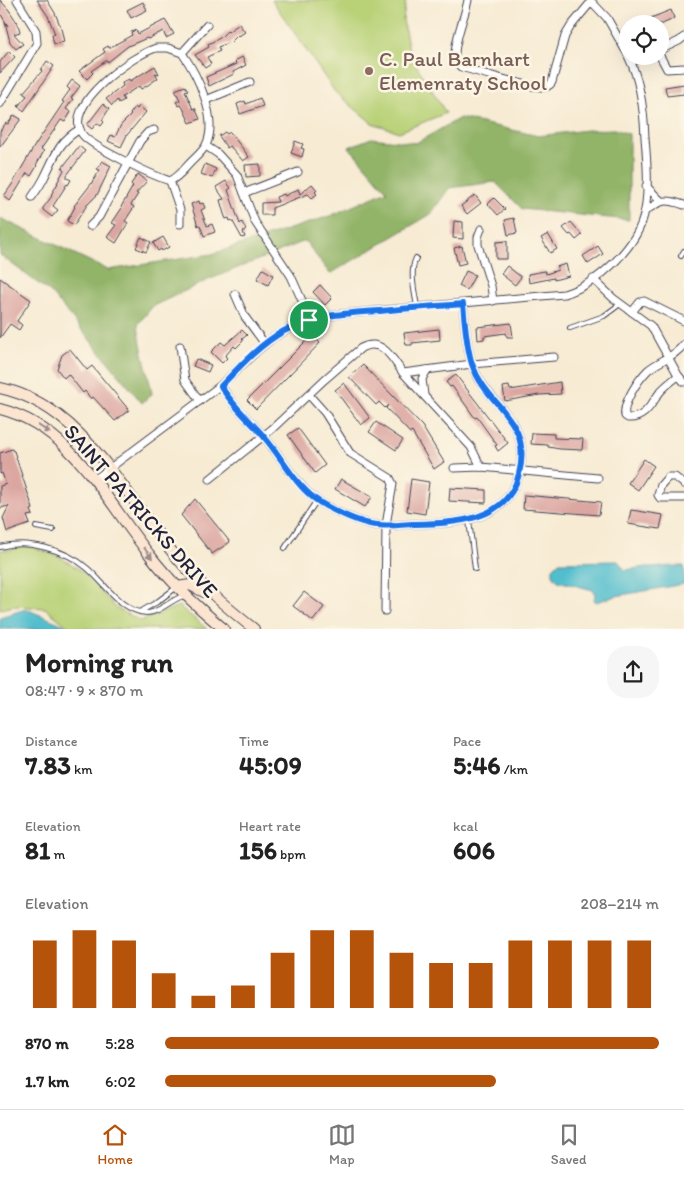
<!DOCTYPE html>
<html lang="en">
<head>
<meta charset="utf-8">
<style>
	:root { --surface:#fff; --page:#f6f6f6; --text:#222; --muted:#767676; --line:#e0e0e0; --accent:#b45309 }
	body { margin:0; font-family:Itim,sans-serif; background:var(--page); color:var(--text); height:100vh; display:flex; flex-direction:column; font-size:19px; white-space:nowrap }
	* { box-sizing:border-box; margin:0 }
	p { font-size:16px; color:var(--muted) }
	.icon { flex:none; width:28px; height:28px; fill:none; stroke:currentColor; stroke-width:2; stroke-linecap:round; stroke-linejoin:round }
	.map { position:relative; height:629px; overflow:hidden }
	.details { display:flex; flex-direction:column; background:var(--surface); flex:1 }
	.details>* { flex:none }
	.tools { position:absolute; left:619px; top:15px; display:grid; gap:10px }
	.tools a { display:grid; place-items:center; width:50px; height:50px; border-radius:50%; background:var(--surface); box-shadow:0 5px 20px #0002; font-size:25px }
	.pin { position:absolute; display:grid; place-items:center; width:42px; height:42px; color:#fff; margin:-21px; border:2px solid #fff; border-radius:50%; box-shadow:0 1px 5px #0007 }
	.round { display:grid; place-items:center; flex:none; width:52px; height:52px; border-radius:20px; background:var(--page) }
	.summary { display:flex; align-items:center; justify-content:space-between; height:85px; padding:0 25px }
	h1 { font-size:28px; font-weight:800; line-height:38px }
	.figures { display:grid; grid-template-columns:repeat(3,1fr); gap:8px; height:85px; padding:5px 25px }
	.figures div { display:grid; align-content:center }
	.figures b { font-size:25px; font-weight:800 }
	.figures small { font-size:14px; font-weight:400 }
	.figures p { font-size:14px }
	.chart { height:140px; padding:10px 25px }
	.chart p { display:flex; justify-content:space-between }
	.chart svg { width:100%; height:90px; margin-top:5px; stroke:var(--accent); stroke-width:6 }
	ul { padding:0 25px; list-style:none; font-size:16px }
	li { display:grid; grid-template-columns:80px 60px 1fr; align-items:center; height:38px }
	li i { height:12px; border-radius:6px; background:var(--accent) }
	.tab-bar { display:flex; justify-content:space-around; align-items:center; height:70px; border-top:1px solid var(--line); background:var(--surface); font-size:14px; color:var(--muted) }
	.tab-bar a { display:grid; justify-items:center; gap:2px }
	.tab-bar .active { color:var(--accent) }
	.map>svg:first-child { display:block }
	.green { fill:#b9d278; stroke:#6e7a5a }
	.forest { fill:#92b468; stroke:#5a6b52 }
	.water { fill:#51bdcd; stroke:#3a7084 }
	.building { fill:#dba5a0 }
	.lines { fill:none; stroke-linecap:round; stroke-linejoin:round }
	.lane-casing { stroke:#424052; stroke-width:6 }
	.street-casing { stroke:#424052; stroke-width:9 }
	.secondary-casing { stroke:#424052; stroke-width:12 }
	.lane { stroke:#fff; stroke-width:4 }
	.street { stroke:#fff; stroke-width:7 }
	.secondary { stroke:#fce5d0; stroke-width:10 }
	.oneway { fill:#9a8d8d }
	.route-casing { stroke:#fff; stroke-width:10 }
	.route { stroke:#1a73e8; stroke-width:6 }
	.education-dot { fill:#8d6e63; stroke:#fcf5e5; stroke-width:2 }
	.labels { text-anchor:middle; stroke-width:5; stroke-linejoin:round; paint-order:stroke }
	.education-label { font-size:21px; fill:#785e54; stroke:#fcf5e5; text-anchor:start }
	.street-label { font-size:21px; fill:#22223b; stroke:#fcf5e5 }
</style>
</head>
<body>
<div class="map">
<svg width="684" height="629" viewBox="0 0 684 629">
	<rect width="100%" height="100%" fill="#fcf5e5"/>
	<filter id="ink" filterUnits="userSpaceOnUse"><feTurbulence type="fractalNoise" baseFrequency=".02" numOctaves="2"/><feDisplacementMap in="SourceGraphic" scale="10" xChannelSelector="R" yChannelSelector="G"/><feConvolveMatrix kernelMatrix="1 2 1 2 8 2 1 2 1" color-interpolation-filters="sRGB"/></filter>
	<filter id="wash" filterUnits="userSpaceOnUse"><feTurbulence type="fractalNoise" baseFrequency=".0096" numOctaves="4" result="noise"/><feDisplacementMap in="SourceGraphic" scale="20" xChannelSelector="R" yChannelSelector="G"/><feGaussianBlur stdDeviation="1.12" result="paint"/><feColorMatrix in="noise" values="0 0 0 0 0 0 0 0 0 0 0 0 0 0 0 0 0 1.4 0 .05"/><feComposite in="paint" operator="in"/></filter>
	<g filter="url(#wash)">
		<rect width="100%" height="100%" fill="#f7ebd3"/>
		<g class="green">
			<path d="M272,0H406L403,20L410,55L446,113L399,132L372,123L335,92Z"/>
			<path d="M27,545L60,557L83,572L116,608L141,621L179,606L207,629H71L45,608L15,606L0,609V550H10Z"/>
		</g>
		<path class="forest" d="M460,118L538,136L587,130L614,129L629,134V220L522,209L495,182L449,188L431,214L330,274L305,241L208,280L153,306L138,324C140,347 148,370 152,394L142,403L51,293L0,255V218L108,270L212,254L330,216L387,191L349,147L371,138L416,143Z"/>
		<g class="water">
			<path d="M618,561L625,570L646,567L684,566V584L616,596L596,602L594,600L595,595L593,590L558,581L553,575V568L559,562Z"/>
			<path d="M26,609L64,625L68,629H0V617Z"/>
		</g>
		<g id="blocks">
			<g class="building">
				<path d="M0,0L9,10L18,24L20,32L14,34L23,44L16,49L10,42L5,22L8,26L0,13Z"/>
				<path d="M37,0H47L55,13L61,28L64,42L54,44L52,35L55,34L48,16Z"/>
				<path d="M143,2L147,10L131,18L127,10Z"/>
				<path d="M671,10L674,18L669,21L662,24H636Z"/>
				<path d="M165,20L174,34L166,38L163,31L148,39L147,38L128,46L108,62L107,60L91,71L93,73L87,79L79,71L105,52L103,49L108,46L109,48L132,35L131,32L136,30L138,34Z"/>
				<path d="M239,24L245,32L239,36L238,35L229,44L228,43L218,47L220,51L207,57L211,64L205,68L195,55L209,47L208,44L220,38L227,31L228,32Z"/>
				<path d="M9,51L15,57L0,73V62Z"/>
				<path d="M242,57L246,65L233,72L234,74L209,86L206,77L236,64L235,61Z"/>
				<path d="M47,61L54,66L24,111L18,106L27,96L23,93L42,71L41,70Z"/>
				<path d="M155,66L159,74L155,73L158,78L148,85L141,89L139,86L122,97L124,100L119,103L117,100L112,106L106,99L123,86L122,83L129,79L130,81Z"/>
				<path d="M72,80L80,86L71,98L73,99L66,109L71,112L65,122L61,120L50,136L41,149L44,151L36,165L37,166L31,176L27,173L10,201L4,196L13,183L35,145L64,102L62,101L70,90L67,87Z"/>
				<path d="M684,84V94L667,96L665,87Z"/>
				<path d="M185,86L188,90L185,91L193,109L195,108L200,119L190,123L183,108L181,105L179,106L176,102L180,100L175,90Z"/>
				<path d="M260,98L263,106L240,114L237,104L245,101L246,104Z"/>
				<path d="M103,104L109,109L102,120L104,122L101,126L97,123L92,129L87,125Z"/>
				<path d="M139,106L146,112L127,135L121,147L108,141L111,135L115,137L121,125L131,115L130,114L135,107L137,109Z"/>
				<path d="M14,115L21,119L0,147V131L6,123L8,124Z"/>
				<path d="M225,132L227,134L230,132L249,157L243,161L230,146L227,148L219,136Z"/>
				<path d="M295,141L303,144L301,148L304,149L302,157L291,153Z"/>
				<path d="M79,146L85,151L67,175V178L71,180L68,185L67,184L53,206L58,210L52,217L43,210V208L52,196L51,195L58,183H57L64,170L62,168Z"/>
				<path d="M102,161L111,166L97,195L87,205L74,225L67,221L75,207L74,206L91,184L100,170L97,169Z"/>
				<path d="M205,164L216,169L212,178L201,174Z"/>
				<path d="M260,164V176L246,177L245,165Z"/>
				<path d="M138,174L147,181L136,193L138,194L131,205L134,207L125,221L128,223L116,243L107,237L116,225L112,223L122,208L121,207L133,186L131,184Z"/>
				<path d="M226,181L231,188L228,190L240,224L242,222L246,230L243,232L245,237L242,238L232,220L230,221L229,218L226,219L224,214L220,200L224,199L216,187Z"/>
				<path d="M312,184L317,190L315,192L317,194L312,198L308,194L272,208V215H261V203L278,202L276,197L284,194L285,196L298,189L300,194Z"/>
				<path d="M475,195L481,203L467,214L461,206Z"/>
				<path d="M494,198L505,209L498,215L488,204Z"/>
				<path d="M199,201L200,204L203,203L205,208L201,210L207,226L212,224L215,232L204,236L200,225L198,226L191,204Z"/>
				<path d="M514,218L517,233L508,235L505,220Z"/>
				<path d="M454,221L463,222V239L453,238Z"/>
				<path d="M571,222L582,235L576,240L571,234L569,235L563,228Z"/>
				<path d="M548,234L557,249L550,253L541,238Z"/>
				<path d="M141,237L151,242L146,252L136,248Z"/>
				<path d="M163,237L169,247L162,251L161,249L158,251L153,243Z"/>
				<path d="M507,241V259H496V242Z"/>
				<path d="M462,246L466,263L458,265L454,248Z"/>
				<path d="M598,246L603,254L588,264L583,256Z"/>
				<path d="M566,264L569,276L554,280V278L529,283L528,274L545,271L546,274L558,270L556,267Z"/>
				<path d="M507,266L521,277L515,285L501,274Z"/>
				<path d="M263,269L273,275L268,285L257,279Z"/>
				<path d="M466,271L475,275L467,290L459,286Z"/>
				<path d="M0,278L31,300L17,321L22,325L19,330L10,324L0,338Z"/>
				<path d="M320,285L332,298L325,305L313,292Z"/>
				<path d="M511,323L513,337H507L506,333L484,336V339L478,340L477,327Z"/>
				<path d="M439,329L440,340L412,343V345H406L404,333Z"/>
				<path d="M242,330L247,335L242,339L243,341L236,348L234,346L225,356L227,358L222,363L211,352L221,342L225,345Z"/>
				<path d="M312,335L320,343L256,409L247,400Z"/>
				<path d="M70,349L87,370L92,366L129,410L115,421L93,397L91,399L85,391L83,393L68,374L64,378L57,369L62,355Z"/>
				<path d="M196,359L211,365L208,372L193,366Z"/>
				<path d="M363,365L422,426L444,462L434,469L412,432L410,433L386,408L388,405L385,408L379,402L376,405L349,377Z"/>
				<path d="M456,375L508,443L498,451L495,446L497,445L477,417L475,418L452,386L450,387L446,382Z"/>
				<path d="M560,382L561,394L539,395L505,401L503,387L509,386L510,390Z"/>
				<path d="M344,383L370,418L361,425L335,390Z"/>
				<path d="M376,422L403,440L396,450L369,432Z"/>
				<path d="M298,428L325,465L315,473L288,435Z"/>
				<path d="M532,433L554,434V438L583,439L582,450L560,449L548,447V445L531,444Z"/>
				<path d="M12,449L13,451H14L33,509L31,510L33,515L27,516L30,524L7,532L3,518L9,506L0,508V486L6,484L2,473L0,474V453Z"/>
				<path d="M644,459L654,466L638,490L628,483Z"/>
				<path d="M341,479L372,497L365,507L335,489Z"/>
				<path d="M411,479L429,482L425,514L407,511Z"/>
				<path d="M450,488L486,490V503L449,501Z"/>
				<path d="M524,495L601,502L599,515L523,509Z"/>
				<path d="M195,499L230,542L212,554L181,515Z"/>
				<path d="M631,510L663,515L660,529L628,524Z"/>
				<path d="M304,592L324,607L313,621L293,606Z"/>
			</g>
		</g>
	</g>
	<g filter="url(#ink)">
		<use href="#blocks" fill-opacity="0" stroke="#424052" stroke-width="1"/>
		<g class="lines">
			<defs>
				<g id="lane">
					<path d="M681,256L684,251"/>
					<path d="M416,258C409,272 415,293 417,307"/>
					<path d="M570,328L604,316L620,304"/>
					<path d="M469,520L475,569"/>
					<path d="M36,527L53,530"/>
					<path d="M0,547C27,539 66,550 87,568C105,583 121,612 147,613C159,613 172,599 185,595"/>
					<path d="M285,548L317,500"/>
					<path d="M140,612L157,602L177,587"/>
				</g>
				<g id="street">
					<path d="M468,0C465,17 454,40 455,57C455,61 458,64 461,67C476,71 535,90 546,87C550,85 550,85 552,82L565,36L571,26L591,2"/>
					<path d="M590,0L607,18L628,55"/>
					<path d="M156,48H168L182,53C197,74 219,119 206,145C203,151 196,157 191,162C184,169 179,177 170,181C154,176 91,147 82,134C62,105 133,55 156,48Z"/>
					<path d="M660,50L679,41L684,37"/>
					<path d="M182,53L207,25"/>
					<path d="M660,56L667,69L684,68"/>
					<path d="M631,62L645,56"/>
					<path d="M206,100L250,82"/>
					<path d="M0,104L37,43L36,31L17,0"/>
					<path d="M206,146L218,154L237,175L255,222L291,276L304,305L309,320"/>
					<path d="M170,181L180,210V224"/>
					<path d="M646,186L660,200"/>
					<path d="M244,193L298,172"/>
					<path d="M32,197C37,190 42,183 45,176C55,156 59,141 80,129"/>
					<path d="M645,211C661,200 665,198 684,205"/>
					<path d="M90,226L99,217L140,141L148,132L154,130"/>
					<path d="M481,229L478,237V245L491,286L493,301"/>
					<path d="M593,279L613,298L651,326L678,375L684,382"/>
					<path d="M235,294L245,317L265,344"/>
					<path d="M632,312L640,302L644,301L684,321"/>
					<path d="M180,346L185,380L200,401"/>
					<path d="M403,373L471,447L481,467"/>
					<path d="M678,376C672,381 665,386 660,392C651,404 645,419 628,418L625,416C622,403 639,379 648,370C660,360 675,357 684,344"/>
					<path d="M221,385C232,406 250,420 265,438C282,458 294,482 315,499C327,508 356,521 370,524C384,527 398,525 412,524C453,523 506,524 519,474C533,418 487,407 472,364C466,345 465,323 463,304"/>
					<path d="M309,395L325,413L350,453L390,478L393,484L386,525L385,611"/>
					<path d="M424,395L422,379L427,370"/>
					<path d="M454,468L481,467L598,478"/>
					<path d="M210,479L272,429L324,380L361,348C382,337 392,358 403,373L472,364L554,357"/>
					<path d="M94,480L221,385L258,350L274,337L294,326L309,320L341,314L564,294C598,284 639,246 645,210C649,187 647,161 645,138C644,111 641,81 628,56"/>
					<path d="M684,484L675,477H668L661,485L658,495L660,498H684"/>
				</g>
				<g id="secondary">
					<path d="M0,388C88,406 130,508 186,568C206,590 230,610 254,629"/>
					<path d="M0,409C72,427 106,501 149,554C171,583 196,606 224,629"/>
					<path d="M177,587L190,585L204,592"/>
				</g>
			</defs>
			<use href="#lane" class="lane-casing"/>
			<use href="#street" class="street-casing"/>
			<use href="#secondary" class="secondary-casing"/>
			<use href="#lane" class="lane"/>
			<use href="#street" class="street"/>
			<use href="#secondary" class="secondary"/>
		</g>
		<defs><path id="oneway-solid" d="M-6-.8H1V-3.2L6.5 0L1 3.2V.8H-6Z" transform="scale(1.25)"/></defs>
		<g class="oneway">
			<use href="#oneway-solid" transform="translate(44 429) rotate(34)"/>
			<use href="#oneway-solid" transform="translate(148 553) rotate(53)"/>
		</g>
	</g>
	<g class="lines" filter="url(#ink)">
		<defs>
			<path id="route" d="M463,304C465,323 466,345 472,364C487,408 533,418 519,474C507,523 452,523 412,524C398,525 384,527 370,524C355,521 327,508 315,499C294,483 282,458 265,438C250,420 232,406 221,386C240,366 260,344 284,331C313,315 347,313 380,311C408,308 436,306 463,304Z"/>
		</defs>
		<use href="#route" class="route-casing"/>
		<use href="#route" class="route"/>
	</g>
	<circle class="education-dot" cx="369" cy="71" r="5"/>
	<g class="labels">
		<g class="education-label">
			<text x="379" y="66">C. Paul Barnhart<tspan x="379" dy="24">Elemenraty School</tspan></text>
		</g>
		<g class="street-label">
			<text transform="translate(141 511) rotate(49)" y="7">SAINT PATRICKS DRIVE</text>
		</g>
	</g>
</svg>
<div class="tools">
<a><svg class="icon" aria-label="locate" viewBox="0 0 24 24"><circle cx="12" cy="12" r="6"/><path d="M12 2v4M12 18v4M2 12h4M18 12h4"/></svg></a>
</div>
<div class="pin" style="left:309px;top:320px;background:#1e9e55"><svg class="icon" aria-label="arrive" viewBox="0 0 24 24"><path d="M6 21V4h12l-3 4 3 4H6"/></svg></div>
</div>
<section class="details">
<div class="summary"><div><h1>Morning run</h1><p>08:47 · 9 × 870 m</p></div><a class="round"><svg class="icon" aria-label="share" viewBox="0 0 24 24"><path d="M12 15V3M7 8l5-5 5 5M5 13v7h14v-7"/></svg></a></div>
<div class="figures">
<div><p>Distance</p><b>7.83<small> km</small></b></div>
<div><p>Time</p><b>45:09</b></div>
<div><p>Pace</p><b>5:46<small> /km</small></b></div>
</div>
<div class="figures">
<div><p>Elevation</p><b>81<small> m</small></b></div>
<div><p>Heart rate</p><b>156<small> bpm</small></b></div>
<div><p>kcal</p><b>606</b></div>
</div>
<div class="chart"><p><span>Elevation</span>208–214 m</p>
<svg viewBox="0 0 160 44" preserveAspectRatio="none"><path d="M5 44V11M15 44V6M25 44V11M35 44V27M45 44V38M55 44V33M65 44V17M75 44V6M85 44V6M95 44V17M105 44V22M115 44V22M125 44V11M135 44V11M145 44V11M155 44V11"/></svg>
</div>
<ul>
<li><b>870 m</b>5:28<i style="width:100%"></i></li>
<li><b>1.7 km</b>6:02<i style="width:67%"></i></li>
</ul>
</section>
<nav class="tab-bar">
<a class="active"><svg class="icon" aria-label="home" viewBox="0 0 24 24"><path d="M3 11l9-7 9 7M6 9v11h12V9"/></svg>Home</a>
<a><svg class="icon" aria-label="map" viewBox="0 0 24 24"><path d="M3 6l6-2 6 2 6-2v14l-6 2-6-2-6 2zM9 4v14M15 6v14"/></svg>Map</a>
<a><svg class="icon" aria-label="saved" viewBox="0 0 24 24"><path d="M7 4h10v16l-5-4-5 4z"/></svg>Saved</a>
</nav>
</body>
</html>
